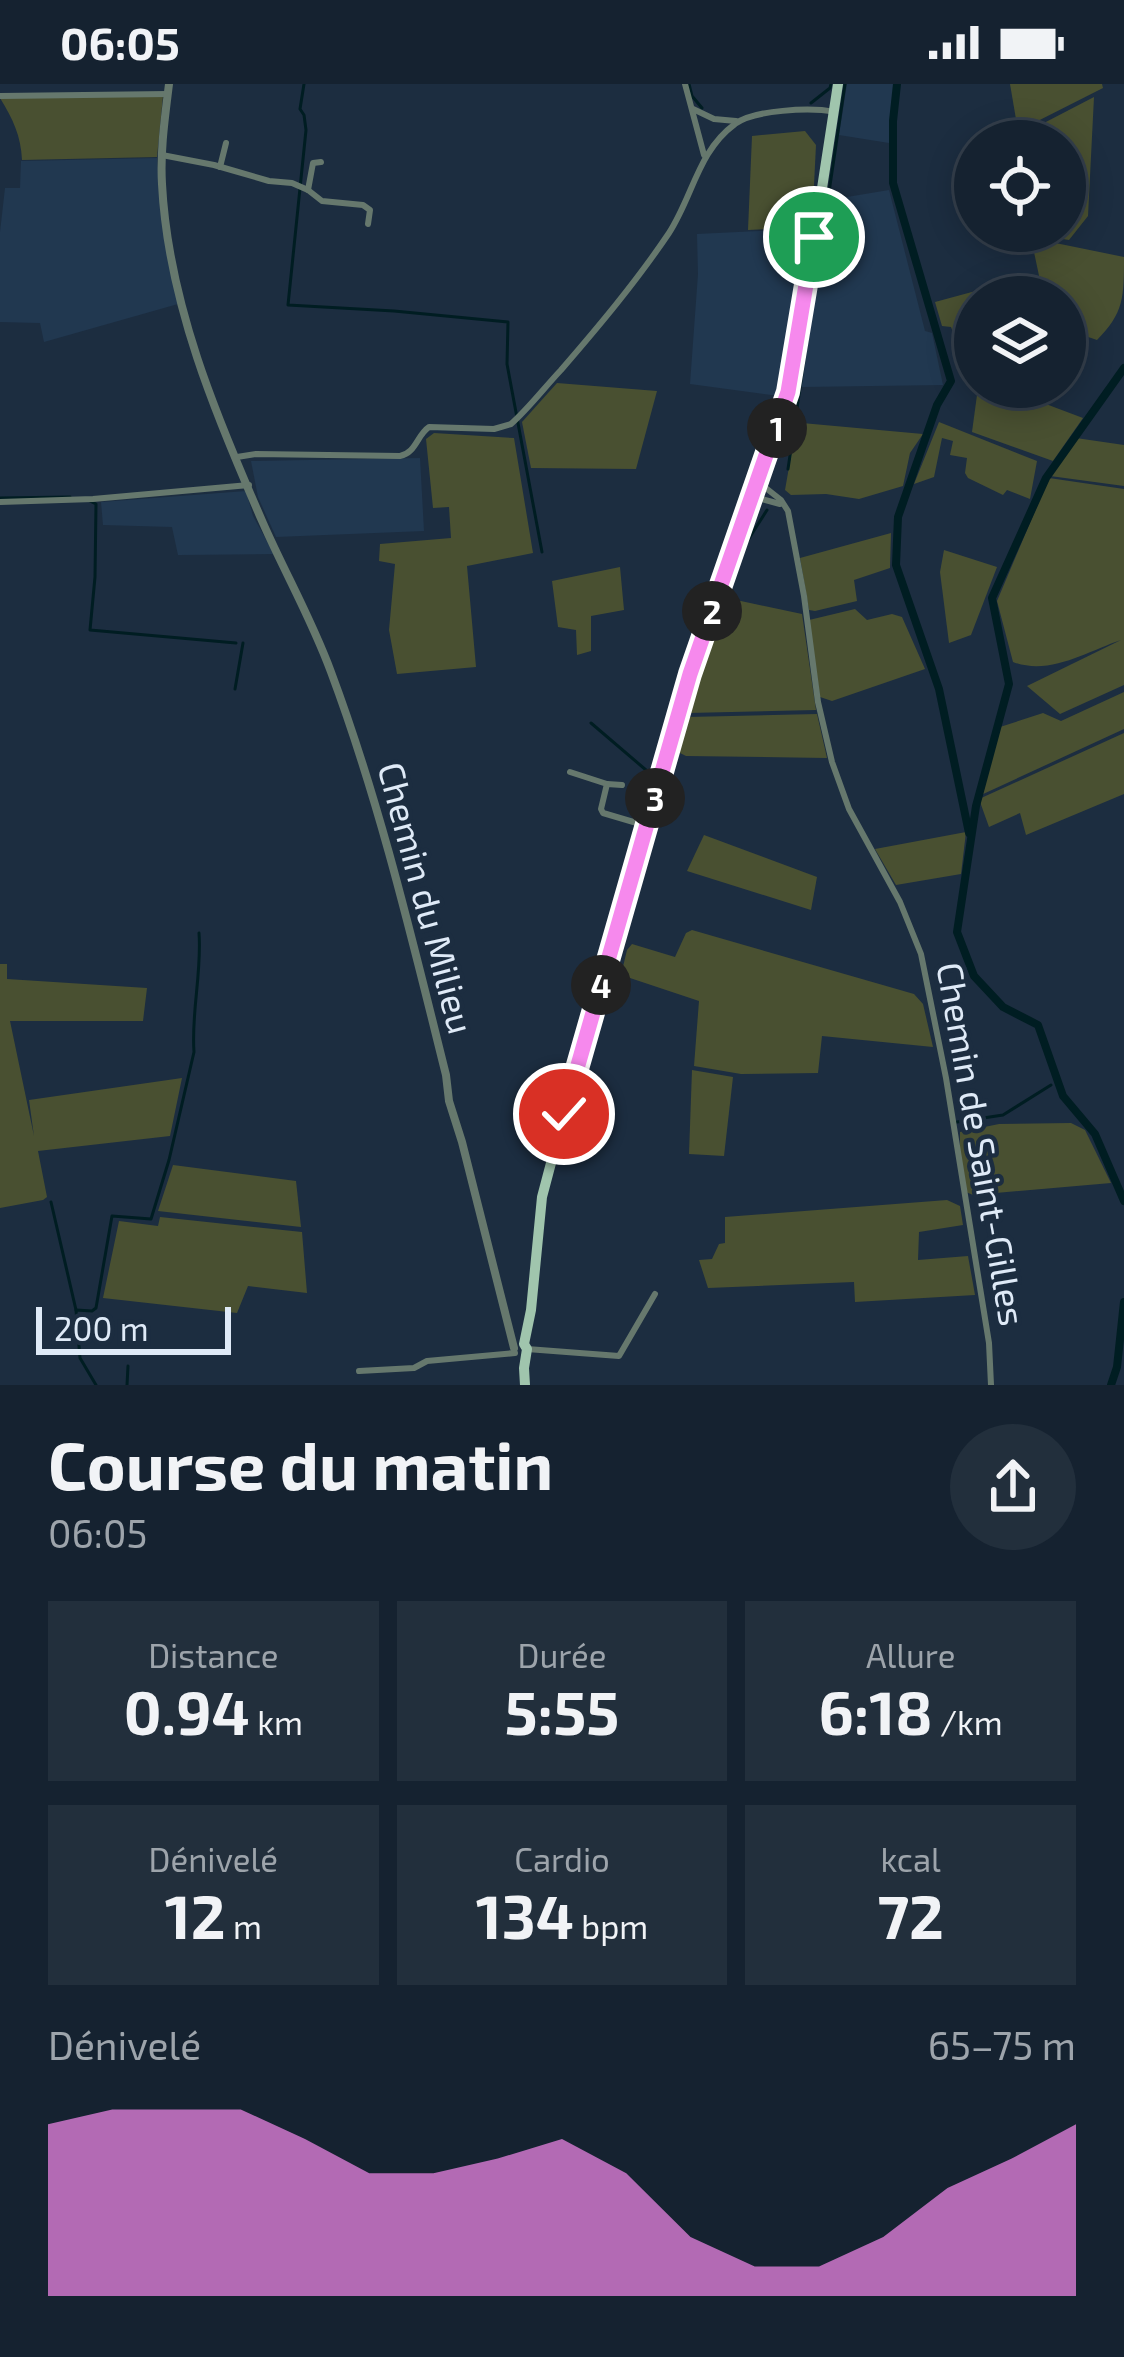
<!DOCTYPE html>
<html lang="fr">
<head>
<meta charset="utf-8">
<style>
	:root { --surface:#152230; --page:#222f3c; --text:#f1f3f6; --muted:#9da4ab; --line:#343f4c; --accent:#f689ed }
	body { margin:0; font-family:"Exo 2",sans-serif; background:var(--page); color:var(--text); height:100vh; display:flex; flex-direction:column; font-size:45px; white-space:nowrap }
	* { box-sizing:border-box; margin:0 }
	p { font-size:39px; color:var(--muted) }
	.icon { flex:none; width:66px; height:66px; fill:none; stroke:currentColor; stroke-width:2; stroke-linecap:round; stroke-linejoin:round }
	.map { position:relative; height:1301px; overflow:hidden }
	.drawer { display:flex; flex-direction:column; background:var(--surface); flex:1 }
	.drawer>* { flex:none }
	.fabs { position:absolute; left:954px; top:36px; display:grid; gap:24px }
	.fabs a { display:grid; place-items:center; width:132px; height:132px; border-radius:50%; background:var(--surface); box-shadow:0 6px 30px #0003,0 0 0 3px var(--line); font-size:60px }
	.scale { position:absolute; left:36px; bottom:30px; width:195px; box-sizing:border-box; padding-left:12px; border:6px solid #dfeaf7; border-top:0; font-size:33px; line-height:42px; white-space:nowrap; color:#dfeaf7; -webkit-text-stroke:9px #1c2d40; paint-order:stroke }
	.pin { position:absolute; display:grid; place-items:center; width:102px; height:102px; color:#fff; margin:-51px; border:6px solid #fff; border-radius:50%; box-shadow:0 3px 12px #0007 }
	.km { position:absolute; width:60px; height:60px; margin:-30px; border-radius:50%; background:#222; color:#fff; font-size:33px; line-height:60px; text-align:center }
	.round { display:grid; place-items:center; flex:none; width:126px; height:126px; border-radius:63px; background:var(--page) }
	.headline { display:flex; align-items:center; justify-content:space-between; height:204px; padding:0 48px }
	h1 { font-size:66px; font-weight:700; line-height:90px }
	.figures { display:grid; grid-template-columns:repeat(3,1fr); gap:18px; height:204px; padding:12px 48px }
	.figures div { display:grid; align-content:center; border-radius:0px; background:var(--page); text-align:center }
	.figures b { font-size:60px; font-weight:700 }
	.figures small { font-size:33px; font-weight:400 }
	.figures p { font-size:33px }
	.chart { height:336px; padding:24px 48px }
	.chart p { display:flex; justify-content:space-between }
	.chart svg { width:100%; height:216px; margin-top:12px; fill:var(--accent); opacity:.7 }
	.status { display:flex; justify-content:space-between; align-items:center; height:84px; padding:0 60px; background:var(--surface); direction:ltr }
	.status svg { height:33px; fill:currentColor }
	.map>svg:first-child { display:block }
	.built { fill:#213850 }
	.green { fill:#495031 }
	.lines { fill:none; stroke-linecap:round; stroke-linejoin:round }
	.stream { stroke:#001d22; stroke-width:3 }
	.canal { stroke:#001d22; stroke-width:8 }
	.minor { stroke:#66786d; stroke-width:6 }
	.tertiary { stroke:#66786d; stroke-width:8 }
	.primary { stroke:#a0c5ad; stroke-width:10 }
	.route-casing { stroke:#fff; stroke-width:24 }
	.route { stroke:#f689ed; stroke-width:15 }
	.labels { text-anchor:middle; stroke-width:9; stroke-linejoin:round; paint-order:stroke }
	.street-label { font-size:36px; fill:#dfeaf7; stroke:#1c2d40 }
</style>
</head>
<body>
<div class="status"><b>06:05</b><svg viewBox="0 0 49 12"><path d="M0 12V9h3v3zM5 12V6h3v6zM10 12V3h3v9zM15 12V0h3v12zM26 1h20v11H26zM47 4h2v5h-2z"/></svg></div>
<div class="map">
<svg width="1124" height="1301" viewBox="0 0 1124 1301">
	<rect width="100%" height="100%" fill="#1c2d40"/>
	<g class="built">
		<path d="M847,0H896L889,59L839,51Z"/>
		<path d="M157,74L161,128L178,220L44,258L40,239L0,238V148L5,104H20L21,77Z"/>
		<path d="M889,106L925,247L932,249L943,301L802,303L779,312L690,300L698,190L697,150L824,144L829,116Z"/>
		<path d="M420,374L424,447L276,453L258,413L251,377Z"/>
		<path d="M246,407L253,432L274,470L178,471L172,443L103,441L101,418Z"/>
	</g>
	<g class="green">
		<path d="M1010,0H1102L1103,4L1018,47Z"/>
		<path d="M163,12L157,73L22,76C21,52 13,35 0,14Z"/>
		<path d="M1094,13L1088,132L1069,156L1025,149L1065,147V57H1009Z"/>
		<path d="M805,47L816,61L814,101L808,143L748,146L752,52Z"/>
		<path d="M1031,154L1124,173C1124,213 1124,229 1097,256L1065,245V213H1040L1041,201Z"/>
		<path d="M1031,192L1035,199L1033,213H975V288L965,287L953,264L955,253L951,243L942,242L935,218Z"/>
		<path d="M557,299L657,307L636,385L531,384L522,338Z"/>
		<path d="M985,303H1001L1083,334L1053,377L972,348L977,311Z"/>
		<path d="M939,338L1037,377L1030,415L1007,406L1003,411L968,394L965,389L967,374L950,371L953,357L942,354L934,393L914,400Z"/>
		<path d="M802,339L923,350L910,369L903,402L859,415L826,410L791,411L785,406L796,343Z"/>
		<path d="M434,349L514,354L533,469L467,482L476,583L397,590L389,546L395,480L379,477L380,460L451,454L449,423L433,424L426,355Z"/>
		<path d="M1076,354L1124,361V402L1050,392Z"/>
		<path d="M1049,394L1124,405V601L1060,630L1027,602L1121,556C1088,567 1050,592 1013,578L997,517Z"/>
		<path d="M891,449L890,484L854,496L857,517L815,527L809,526L800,474Z"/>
		<path d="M944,466L997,483L971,551L949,559L940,488Z"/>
		<path d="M620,483L624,526L591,532V567L577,571L576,546L558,543L552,497Z"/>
		<path d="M727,514L802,530L816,626L688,629Z"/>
		<path d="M855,525L867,536L892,530L902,533L925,585L832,617L820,613L809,536Z"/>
		<path d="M1124,608V645L981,711L1000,643L1043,629L1061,637Z"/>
		<path d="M817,630L827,674L686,672L678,668L687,633Z"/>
		<path d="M1124,649V710L1026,751L1020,729L989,743L979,715Z"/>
		<path d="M966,748L961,790L896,801L875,765Z"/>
		<path d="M704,751L817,793L811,826L687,787Z"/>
		<path d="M692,846L914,910L923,920L933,963L822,952L818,989L741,990L694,982L699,917L621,891L627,866L632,860L675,873L686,849Z"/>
		<path d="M0,880H7V895L147,904L143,937H10L34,1052L29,1016L182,994L170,1052L38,1067L47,1113L43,1116L0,1124Z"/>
		<path d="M692,986L733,993L724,1072L689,1070Z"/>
		<path d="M1071,1039L1085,1046L1111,1099L973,1111L966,1108L960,1075V1048L999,1040Z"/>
		<path d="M173,1081L296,1097L301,1143L158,1127Z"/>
		<path d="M947,1116L960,1122L963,1141L919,1148L918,1176L968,1172L975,1211L855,1218L854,1198L708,1204L699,1176L712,1175L719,1160L725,1159V1133Z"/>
		<path d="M160,1133L302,1148L307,1209L248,1202L237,1229L103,1214L119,1137L158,1142Z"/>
	</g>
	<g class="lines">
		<g class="stream">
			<path d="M304,0L300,25L304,31L306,46L288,221L394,227L508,238L507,280L542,468"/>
			<path d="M689,0L692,12L702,24"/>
			<path d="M811,19L830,4L831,0"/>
			<path d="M788,385L845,0"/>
			<path d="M0,414L70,413"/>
			<path d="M90,417L96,420L95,493L90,546L236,559"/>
			<path d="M235,605L243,559"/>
			<path d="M591,639L653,692L693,563L727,469"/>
			<path d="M645,771L709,556L741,467L767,426"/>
			<path d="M957,1038L1003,1031L1051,1001"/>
			<path d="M51,1118L76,1226"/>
			<path d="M96,1301L80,1274L76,1226L92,1227L96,1224L112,1132L151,1135L169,1076L194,968C191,928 202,889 199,849"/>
			<path d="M127,1301L128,1282"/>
		</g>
		<g class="canal">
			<path d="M897,0L893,37V99L951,297L937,321L898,433L896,481L939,605L969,749"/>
			<path d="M1124,284L1046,394L992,514L1009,600L976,722L957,848L974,892L1003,923L1038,941L1063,1012L1095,1050L1124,1117"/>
			<path d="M1111,1301L1117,1283L1124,1218"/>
		</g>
		<g class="minor">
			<path d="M685,0L704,71"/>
			<path d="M0,12L168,10"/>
			<path d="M693,25L714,35L736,37"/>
			<path d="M162,71L214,81L269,97L292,99L308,106L322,117L363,121L370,126L368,140"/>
			<path d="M220,83L226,59"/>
			<path d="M308,106L313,79L321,78"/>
			<path d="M237,373L256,370L400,372C416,369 417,351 429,343L494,345L511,340C529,324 544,304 561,286C599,242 636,198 669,149C693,112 698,67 735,40C753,26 811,23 834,28"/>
			<path d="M756,405L762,401L781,416L788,427L804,512L818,618L832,678L849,725L900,818L921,870L946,994L989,1259L991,1301"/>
			<path d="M757,409L758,414L780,420"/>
			<path d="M0,418L93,415L249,401"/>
			<path d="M570,688L607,700L601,725L603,729L647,742"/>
			<path d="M607,700L622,701"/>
			<path d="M527,1265L619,1272L655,1210"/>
			<path d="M359,1287L414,1284L427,1277L515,1269"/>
		</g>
		<path class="tertiary" d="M169,0C165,33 160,67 162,100C168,218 216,332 263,439C285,489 312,536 331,588C380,719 412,855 446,991L449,1017L462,1058L514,1264"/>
		<g class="primary">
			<path d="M782,331L797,267L838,0"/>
			<path d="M525,1301L524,1284L527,1265L524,1260L531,1226L542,1113L564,1030L690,590L783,327"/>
		</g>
	</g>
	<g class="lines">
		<defs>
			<path id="route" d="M564,1030L690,590L788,308L814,153"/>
		</defs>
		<use href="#route" class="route-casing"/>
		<use href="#route" class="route"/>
	</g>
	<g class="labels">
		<g class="street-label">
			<text transform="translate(426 814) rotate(75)" y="13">Chemin du Milieu</text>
			<text transform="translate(981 1060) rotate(80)" y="13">Chemin de Saint-Gilles</text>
		</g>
	</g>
</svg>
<div class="fabs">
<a><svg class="icon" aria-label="locate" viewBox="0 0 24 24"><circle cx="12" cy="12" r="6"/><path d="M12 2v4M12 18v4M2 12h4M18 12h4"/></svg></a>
<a><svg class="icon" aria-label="layers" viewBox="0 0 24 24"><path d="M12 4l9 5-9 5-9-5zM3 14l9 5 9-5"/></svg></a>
</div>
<div class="scale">200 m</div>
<div class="pin" style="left:814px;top:153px;background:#1e9e55"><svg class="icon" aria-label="arrive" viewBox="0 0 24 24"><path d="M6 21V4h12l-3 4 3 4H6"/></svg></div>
<div class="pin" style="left:564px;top:1030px;background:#d93025"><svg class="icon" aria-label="check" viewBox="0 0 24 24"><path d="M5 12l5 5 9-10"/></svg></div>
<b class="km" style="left:777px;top:344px">1</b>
<b class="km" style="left:712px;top:527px">2</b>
<b class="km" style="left:655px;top:714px">3</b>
<b class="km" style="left:601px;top:901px">4</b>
</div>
<section class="drawer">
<div class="headline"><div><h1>Course du matin</h1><p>06:05</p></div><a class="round"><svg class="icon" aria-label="share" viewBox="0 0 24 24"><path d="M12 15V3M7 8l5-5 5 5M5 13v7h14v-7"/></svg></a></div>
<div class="figures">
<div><p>Distance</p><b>0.94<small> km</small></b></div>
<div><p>Durée</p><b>5:55</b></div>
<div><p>Allure</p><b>6:18<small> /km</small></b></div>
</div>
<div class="figures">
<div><p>Dénivelé</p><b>12<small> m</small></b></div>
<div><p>Cardio</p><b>134<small> bpm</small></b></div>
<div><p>kcal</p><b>72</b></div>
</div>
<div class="chart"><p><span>Dénivelé</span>65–75 m</p>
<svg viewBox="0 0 160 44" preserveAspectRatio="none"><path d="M0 44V9L10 6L20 6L30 6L40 12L50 19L60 19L70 16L80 12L90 19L100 32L110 38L120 38L130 32L140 22L150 16L160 9V44z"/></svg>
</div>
</section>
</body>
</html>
